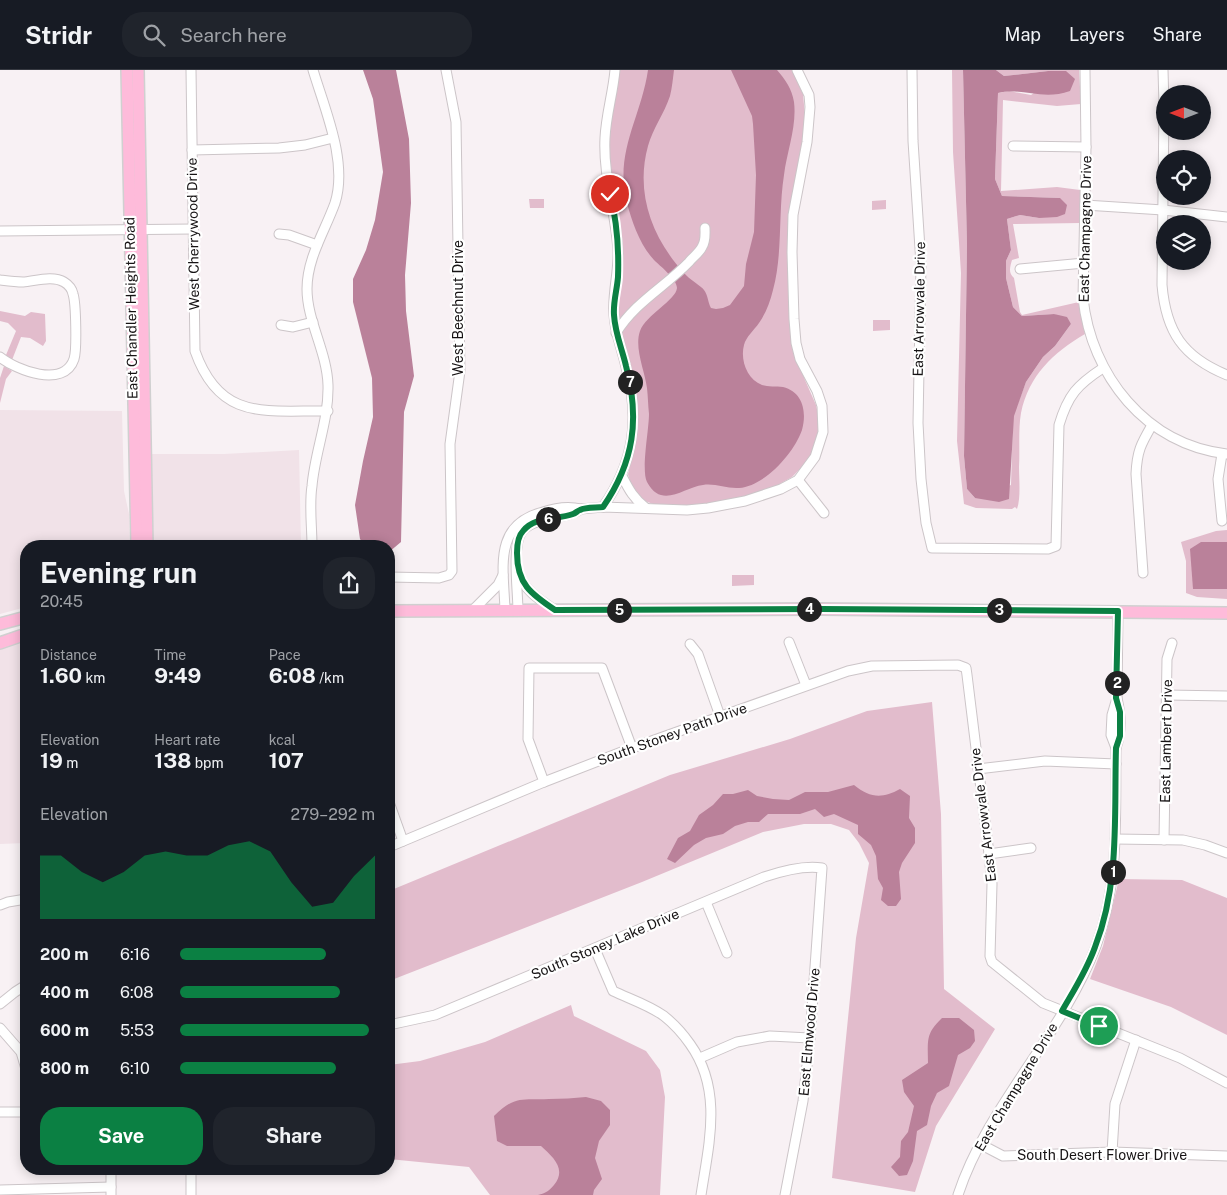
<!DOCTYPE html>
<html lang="en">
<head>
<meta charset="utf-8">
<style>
	:root { --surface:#171b24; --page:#20242c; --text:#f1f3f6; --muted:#9ea1a6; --line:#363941; --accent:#0b8043 }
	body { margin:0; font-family:"Public Sans",sans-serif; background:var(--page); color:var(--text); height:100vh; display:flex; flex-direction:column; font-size:19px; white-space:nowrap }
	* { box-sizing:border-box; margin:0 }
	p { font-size:16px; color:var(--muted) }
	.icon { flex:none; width:28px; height:28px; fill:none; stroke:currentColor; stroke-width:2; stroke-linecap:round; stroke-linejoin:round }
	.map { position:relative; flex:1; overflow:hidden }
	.details { position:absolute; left:20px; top:470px; width:375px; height:635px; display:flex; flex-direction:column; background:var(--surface); border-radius:20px; box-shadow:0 2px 12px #0003 }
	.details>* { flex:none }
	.needle { width:32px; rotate:270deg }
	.tools { position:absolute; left:1156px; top:15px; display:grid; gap:10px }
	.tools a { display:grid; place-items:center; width:55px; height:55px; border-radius:50%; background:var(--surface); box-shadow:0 2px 12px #0003; font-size:25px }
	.pin { position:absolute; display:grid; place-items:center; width:42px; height:42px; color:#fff; margin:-21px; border:2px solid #fff; border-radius:50%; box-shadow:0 1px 5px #0007 }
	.km { position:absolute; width:25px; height:25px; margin:-12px; border-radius:50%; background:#222; color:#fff; font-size:14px; line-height:25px; text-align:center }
	.round { display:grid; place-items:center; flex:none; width:52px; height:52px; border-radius:20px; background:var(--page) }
	.headline { display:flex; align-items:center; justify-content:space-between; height:85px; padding:0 20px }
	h1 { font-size:28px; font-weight:700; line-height:38px }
	.figures { display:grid; grid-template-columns:repeat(3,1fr); gap:8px; height:85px; padding:5px 20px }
	.figures div { display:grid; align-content:center }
	.figures b { font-size:21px; font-weight:700 }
	.figures small { font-size:14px; font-weight:400 }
	.figures p { font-size:14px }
	.chart { height:140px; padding:10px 20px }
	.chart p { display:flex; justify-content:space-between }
	.chart svg { width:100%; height:90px; margin-top:5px; fill:var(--accent); opacity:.7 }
	.cta { display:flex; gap:10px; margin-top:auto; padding:10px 20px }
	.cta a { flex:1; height:58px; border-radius:20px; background:var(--accent); color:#fff; font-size:20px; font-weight:700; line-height:58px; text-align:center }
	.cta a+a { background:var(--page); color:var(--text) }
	ul { padding:0 20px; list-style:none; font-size:16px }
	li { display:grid; grid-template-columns:80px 60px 1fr; align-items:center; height:38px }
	li i { height:12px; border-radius:6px; background:var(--accent) }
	header { display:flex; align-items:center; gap:30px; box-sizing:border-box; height:70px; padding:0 25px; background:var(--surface); border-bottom:1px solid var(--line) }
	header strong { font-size:24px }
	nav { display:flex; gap:28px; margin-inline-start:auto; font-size:18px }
	.search { width:350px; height:45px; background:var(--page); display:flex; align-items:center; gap:12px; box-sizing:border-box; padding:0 18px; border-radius:20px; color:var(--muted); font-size:19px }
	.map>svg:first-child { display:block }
	.built { fill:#f1e2e8 }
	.green { fill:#e2bccc }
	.water { fill:#ba819a }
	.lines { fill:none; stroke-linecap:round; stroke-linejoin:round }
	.minor-casing { stroke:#ccc5c8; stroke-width:11 }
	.major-casing { stroke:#d0d0d0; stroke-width:14 }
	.minor { stroke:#fff; stroke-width:9 }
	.major { stroke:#febbda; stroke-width:11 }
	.route-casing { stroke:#fff; stroke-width:10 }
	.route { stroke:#0b8043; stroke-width:6 }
	.labels { text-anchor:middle; stroke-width:4.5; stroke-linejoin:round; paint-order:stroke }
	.street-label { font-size:14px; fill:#161314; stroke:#fff }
</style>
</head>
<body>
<header>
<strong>Stridr</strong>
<div class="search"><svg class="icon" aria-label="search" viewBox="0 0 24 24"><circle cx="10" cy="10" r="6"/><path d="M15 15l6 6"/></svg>Search here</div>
<nav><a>Map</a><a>Layers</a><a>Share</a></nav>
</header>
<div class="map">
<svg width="1227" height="1125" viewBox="0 0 1227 1125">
	<rect width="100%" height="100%" fill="#f8f1f4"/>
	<g class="built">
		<path d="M0,340L122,341L124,421L129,444L130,476H26V537L0,544Z"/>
		<path d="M299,380L301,476H153L151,384H224Z"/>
		<path d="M26,570V773L0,774V578Z"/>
	</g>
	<g class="green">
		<path d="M619,0H792L803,24L805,46L803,70L788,150V196L792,275L805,310L816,335L819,348L817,372L809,390L792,407L776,416L736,429L695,435H656L642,430L632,419L628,404L636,371L637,332L627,284L621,266L618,241L623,180L617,135L610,105L609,61Z"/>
		<path d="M952,0H963L967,175L964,386L967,419L975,428L1011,415L1013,346L1026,312L1043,287L1055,276L1071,254L1054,244L1022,246L1013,237L1006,208V191L1011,180L1007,149L1020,145L1039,148L1060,128L1002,126L995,109L998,23L1009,21L1031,25L1066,1H1048L1004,6L996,0H1079L1081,34L1057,36L1003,30L1001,121L1057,117L1080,120V153L1013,154L1019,188L1012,190C1010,197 1008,203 1014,208L1020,242L1022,245L1079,232L1085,264C1053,283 1029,305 1021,343C1018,360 1020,380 1019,397C1019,410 1021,427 1017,439L1015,437L1012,439L976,438L964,434L957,371L961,203L953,82Z"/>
		<path d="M529,129H544V138H530Z"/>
		<path d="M886,130V139L872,140V131Z"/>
		<path d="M0,241L25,246L31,242L45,244L46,271L43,276L30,268L21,267L12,290L6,285L16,261L8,253L0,251Z"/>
		<path d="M873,250H890V260L873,261Z"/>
		<path d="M4,296L12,301L6,309L0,333V308Z"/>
		<path d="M1227,460V472H1201L1193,519H1227V529L1197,527L1186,523V491L1181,472L1216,461Z"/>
		<path d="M732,505H754V515L732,516Z"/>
		<path d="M932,632L941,744L944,919L995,959L936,1056L915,1122L832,1108L856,868L869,793L859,773L849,760L831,754H804L763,762L642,812L389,911V821L670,705L790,669L867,641Z"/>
		<path d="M1119,809L1182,810L1227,828V965L1171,937L1090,909L1103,876Z"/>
		<path d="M571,935L574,946L646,981L660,1000L665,1027L660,1125H490L469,1097L389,1089V995L420,991L485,972Z"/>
	</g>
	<g class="water">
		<path d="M363,0H396L409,69L411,133L405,205L406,241L414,306L404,342L401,472L389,482V476H365L360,469L355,435L363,391L373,347L372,308L353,232V209L366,180L375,150L383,102L373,29Z"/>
		<path d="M648,0H674C673,8 672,18 670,26C664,44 653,58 648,76C635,123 652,168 684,203C689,209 701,216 704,220C708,225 708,233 711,238L716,239L723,238L730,235L744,216L746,194L754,162L756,105L753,54L752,46L731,0H777C785,9 792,19 794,32C797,56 787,81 784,105C778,143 783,183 773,220C770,232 766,243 759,253C754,260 746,267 744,275C740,290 747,309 762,315C768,317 776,316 783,317C803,322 807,342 802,360C794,383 765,416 739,418C727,419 715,413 703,415C684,417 662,440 647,412C641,400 649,360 649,344C648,335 648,327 647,318C645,301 634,278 640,261C646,245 676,230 677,218C677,209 660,196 654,190C640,175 632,152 627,133C614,82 641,48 648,0Z"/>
		<path d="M963,0H996L1004,6L1048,1H1066L1075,9L1070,21C1042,31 1022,17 998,23L995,109L1002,126L1060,128L1067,135L1065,144L1057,147L1039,148L1020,145L1007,149L1011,180L1006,191V208L1013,237L1022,246L1054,244L1067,247L1071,254L1055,276L1043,287L1026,312L1014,346L1009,429L999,432L975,428L967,419L964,386L967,175Z"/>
		<path d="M1201,472H1227V519H1193L1190,479Z"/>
		<path d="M854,715C870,728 882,729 900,719L910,726L909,748L915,758V773L902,793L899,802L901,829L896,836H888L881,830L883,818L878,809L876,786L871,775L858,764V755L834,744L824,747L815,739L800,744H768L759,752H748L735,756L723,764L706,768L694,775L675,793L667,789L678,768L690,761L699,745L713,735L723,724H733L748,720L757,726L773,729L789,730L805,722H828Z"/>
		<path d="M942,948H959L974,960L975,971L970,978L958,985L949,1016L937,1023L931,1036L927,1055L917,1061L913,1091L907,1105L899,1106L891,1097L900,1087L901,1071L908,1062L914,1036L904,1022L902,1010L928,993C928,971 925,964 942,948Z"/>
		<path d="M586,1027L601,1031L610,1040V1055L599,1071L595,1088L602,1109L594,1120L593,1125H538C546,1123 549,1121 554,1115C567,1099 553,1087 541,1076H507L497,1071L494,1046C515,1025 523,1030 549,1029C562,1029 574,1028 586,1027Z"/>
	</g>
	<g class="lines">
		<defs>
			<g id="minor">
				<path d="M191,0L195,281C220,352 266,340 328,341"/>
				<path d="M912,0L913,71L921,194L918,353L921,409L926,453L932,478L1048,479L1056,476L1059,355C1068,325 1077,315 1103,298"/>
				<path d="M1085,0L1086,77L1083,228C1091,305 1146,375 1227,384"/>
				<path d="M1163,0L1164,35L1162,215C1166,262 1183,287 1227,305"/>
				<path d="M1013,76L1086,77"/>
				<path d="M192,80L279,78L305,75L333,68"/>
				<path d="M1085,135L1163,140L1227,147"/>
				<path d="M0,161L193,159"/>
				<path d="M279,164L289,165L317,175"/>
				<path d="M1020,199L1084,193"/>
				<path d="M0,210C8,211 15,212 23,212C35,211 53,205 64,212C69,215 72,219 73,224C76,233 77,280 74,289C64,319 16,300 0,287"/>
				<path d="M281,255L293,257L313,252"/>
				<path d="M616,263C635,232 665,217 689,192C693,187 700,182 702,177C706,171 705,164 705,158"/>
				<path d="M622,406C629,420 634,429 646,438"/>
				<path d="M798,410L824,443"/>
				<path d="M603,437C634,392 640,350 626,297C622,279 615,263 614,245C612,224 619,202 618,181C616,143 603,106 605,68C606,45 613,23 615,0"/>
				<path d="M1222,451L1218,409L1222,384"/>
				<path d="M312,476C312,456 309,435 312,416C315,381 329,350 328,315C327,282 307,251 307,219C307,188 325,161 335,133C348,92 325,40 313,0"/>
				<path d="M1143,503L1136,404C1137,381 1141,374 1152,355"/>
				<path d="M519,504C525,521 540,530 555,540"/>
				<path d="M389,507L439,508L449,505L452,501L450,374L460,301L456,52L446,0"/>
				<path d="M472,541L498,515L503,505"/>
				<path d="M505,541C504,499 492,455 543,442C555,438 568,436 581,439L603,437L687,440L708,438L745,431L781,419L798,410L815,387L823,362L822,336L817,321L800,289L796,273L794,249L792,182L793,145L807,72L810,37L809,25L797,0"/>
				<path d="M518,541C518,523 512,477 521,463C525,456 533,453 540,451C554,447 570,447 581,439"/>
				<path d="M789,572L806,615"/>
				<path d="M690,574L698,584L720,646"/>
				<path d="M1167,625L1227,626"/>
				<path d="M1116,678L1111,665L1112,645L1117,628L1118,541"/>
				<path d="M978,699L1045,691L1116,694"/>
				<path d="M544,712L528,669L529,598H602L632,678"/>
				<path d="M389,732L403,771"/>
				<path d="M1115,769L1183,770L1205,775L1227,783"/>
				<path d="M1164,770L1167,589L1172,573"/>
				<path d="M389,777L544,712L632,678L848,601L872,596L958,595L966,598L967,605L989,784L992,814L990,886L992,892L1043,933L1180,988L1227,1013"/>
				<path d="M989,784L1031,778"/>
				<path d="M706,832L727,883"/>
				<path d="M0,835L8,832L26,829"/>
				<path d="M595,879L613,921C630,929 649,935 664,946C674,954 683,964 690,974C723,1020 709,1073 701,1125"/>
				<path d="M0,934L15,922L26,915"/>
				<path d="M389,955L435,945L764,807C782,801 804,795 822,798L810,968L803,1031L785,1125"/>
				<path d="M0,958L21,982L26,999"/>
				<path d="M700,988L737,972L770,966L810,968"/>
				<path d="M0,1042H26"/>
				<path d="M980,1074L1003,1086L1112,1082L1227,1086"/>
				<path d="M1112,1082L1115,1034L1136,970"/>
				<path d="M111,1099V1125"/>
				<path d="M191,1099V1125"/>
				<path d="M0,1120L111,1117"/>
				<path d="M958,1125C987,1036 1063,964 1096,876C1120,812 1115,745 1116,678C1122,661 1121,645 1117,628"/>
			</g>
			<g id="major">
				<path d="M127,0L137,476"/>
				<path d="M138,0L147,476"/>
				<path d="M389,541L820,539L1227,543"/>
				<path d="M0,554L26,547"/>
				<path d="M0,573L26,564"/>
			</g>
		</defs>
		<use href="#minor" class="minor-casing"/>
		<use href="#major" class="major-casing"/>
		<use href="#minor" class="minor"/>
		<use href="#major" class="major"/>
	</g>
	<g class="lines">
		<defs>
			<path id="route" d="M610,124C617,151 619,179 618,207C617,220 613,232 614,245C615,263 622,279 626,296C640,349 634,392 603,437C596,438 586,437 580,440C577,441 576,443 573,444C557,450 535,446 523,461C518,466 517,476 517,483C517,514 531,524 555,540L820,539L1118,541L1116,628L1120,642V666L1116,678C1114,745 1120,813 1095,877C1087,900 1074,920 1062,941L1099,956"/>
		</defs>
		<use href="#route" class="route-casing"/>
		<use href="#route" class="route"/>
	</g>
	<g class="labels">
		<g class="street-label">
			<text transform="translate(1085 159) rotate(-89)" y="5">East Champagne Drive</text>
			<text transform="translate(193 164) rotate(-91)" y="5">West Cherrywood Drive</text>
			<text transform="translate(131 238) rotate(-91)" y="5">East Chandler Heights Road</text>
			<text transform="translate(458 238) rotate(-90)" y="5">West Beechnut Drive</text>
			<text transform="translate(919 239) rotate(-89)" y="5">East Arrowvale Drive</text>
			<text transform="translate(672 664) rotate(-20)" y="5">South Stoney Path Drive</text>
			<text transform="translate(1166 671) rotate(-89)" y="5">East Lambert Drive</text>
			<text transform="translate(983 745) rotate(-97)" y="5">East Arrowvale Drive</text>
			<text transform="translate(605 874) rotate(-23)" y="5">South Stoney Lake Drive</text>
			<text transform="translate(809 962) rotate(-85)" y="5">East Elmwood Drive</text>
			<text transform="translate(1016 1017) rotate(-59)" y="5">East Champagne Drive</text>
			<text x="1102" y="1090">South Desert Flower Drive</text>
		</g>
	</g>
</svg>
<div class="tools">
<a><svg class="needle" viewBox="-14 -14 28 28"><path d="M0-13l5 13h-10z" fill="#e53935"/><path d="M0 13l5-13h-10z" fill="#9ea1a6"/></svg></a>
<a><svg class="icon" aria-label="locate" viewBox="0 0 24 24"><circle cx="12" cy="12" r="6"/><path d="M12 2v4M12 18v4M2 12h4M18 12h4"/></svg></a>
<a><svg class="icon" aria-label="layers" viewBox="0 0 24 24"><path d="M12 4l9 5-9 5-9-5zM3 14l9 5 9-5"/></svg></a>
</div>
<div class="pin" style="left:1099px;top:956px;background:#1e9e55"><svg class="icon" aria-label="arrive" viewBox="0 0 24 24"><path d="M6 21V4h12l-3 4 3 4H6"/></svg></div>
<div class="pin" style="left:610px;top:124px;background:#d93025"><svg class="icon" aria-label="check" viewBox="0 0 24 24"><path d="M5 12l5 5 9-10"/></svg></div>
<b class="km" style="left:1113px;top:802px">1</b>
<b class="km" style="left:1117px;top:613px">2</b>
<b class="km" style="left:999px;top:540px">3</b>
<b class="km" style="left:809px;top:539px">4</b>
<b class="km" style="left:619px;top:540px">5</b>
<b class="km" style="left:548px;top:449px">6</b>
<b class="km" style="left:630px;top:312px">7</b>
<section class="details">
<div class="headline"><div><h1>Evening run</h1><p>20:45</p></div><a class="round"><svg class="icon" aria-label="share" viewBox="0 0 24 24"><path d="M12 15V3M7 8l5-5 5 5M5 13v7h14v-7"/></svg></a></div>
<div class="figures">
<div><p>Distance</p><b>1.60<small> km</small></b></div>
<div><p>Time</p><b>9:49</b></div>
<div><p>Pace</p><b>6:08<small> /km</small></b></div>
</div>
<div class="figures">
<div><p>Elevation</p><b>19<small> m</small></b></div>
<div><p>Heart rate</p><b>138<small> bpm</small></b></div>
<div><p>kcal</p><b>107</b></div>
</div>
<div class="chart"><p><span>Elevation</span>279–292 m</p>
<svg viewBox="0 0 160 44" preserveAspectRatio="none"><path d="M0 44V13L10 13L20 21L30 26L40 21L50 13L60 11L70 13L80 13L90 8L100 6L110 11L120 26L130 38L140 36L150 23L160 13V44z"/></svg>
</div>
<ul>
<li><b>200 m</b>6:16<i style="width:75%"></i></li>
<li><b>400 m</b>6:08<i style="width:82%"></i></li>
<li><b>600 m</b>5:53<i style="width:97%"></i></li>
<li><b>800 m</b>6:10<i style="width:80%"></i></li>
</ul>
<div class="cta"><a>Save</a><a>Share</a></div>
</section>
</div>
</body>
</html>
